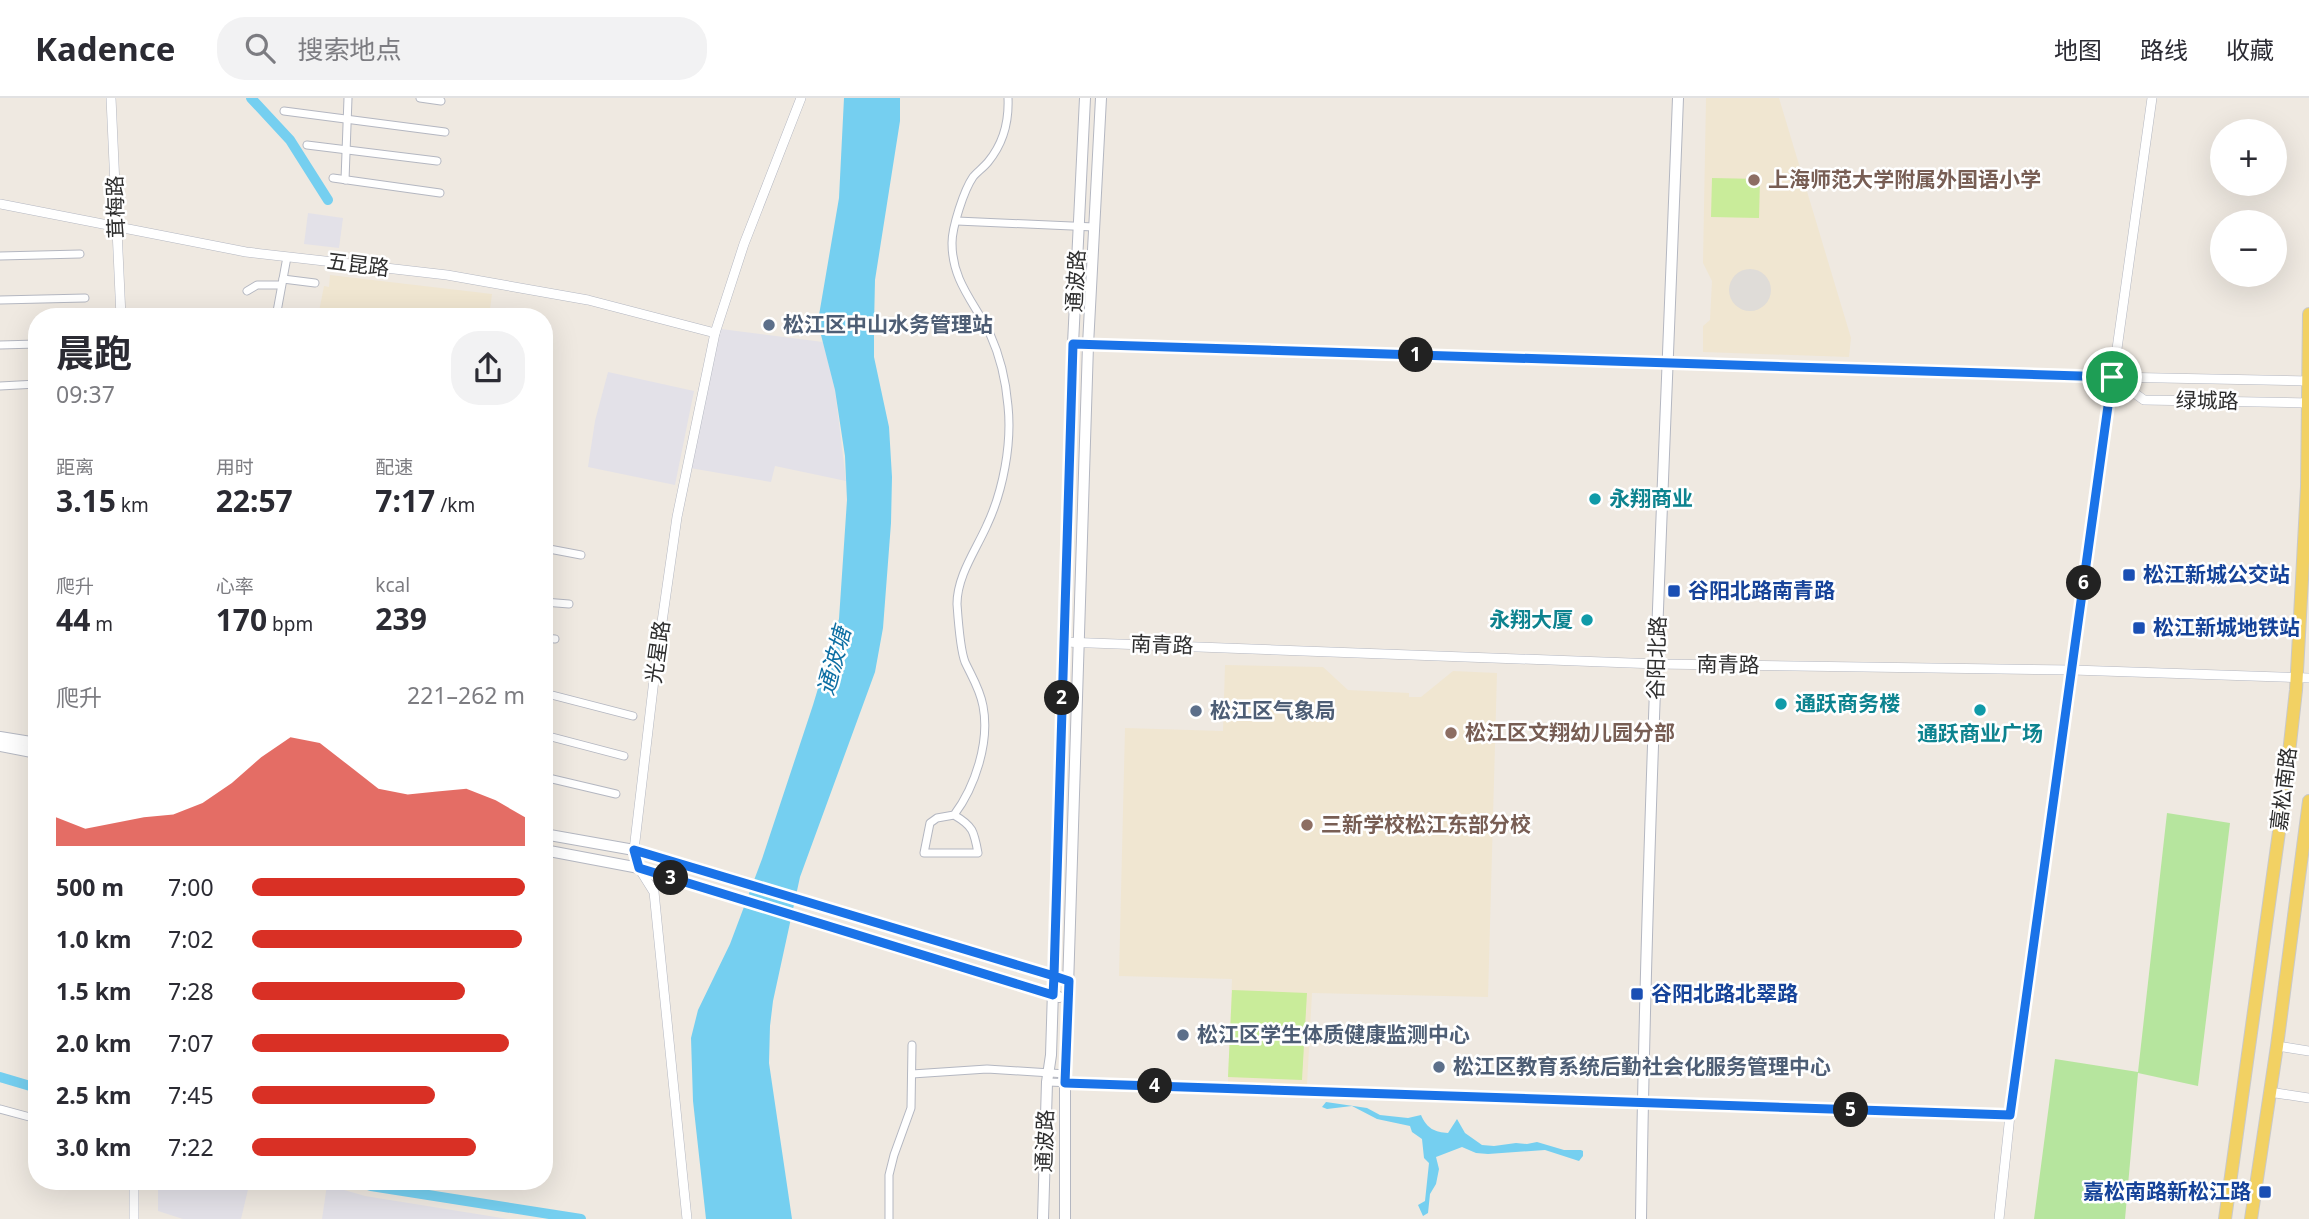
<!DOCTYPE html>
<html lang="zh">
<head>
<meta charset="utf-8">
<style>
	:root { --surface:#fff; --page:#f2f2f3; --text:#2b2b33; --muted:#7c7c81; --line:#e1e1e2; --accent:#d93025 }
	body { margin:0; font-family:"Noto Sans","Noto Sans SC",sans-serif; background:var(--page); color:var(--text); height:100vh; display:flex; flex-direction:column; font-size:26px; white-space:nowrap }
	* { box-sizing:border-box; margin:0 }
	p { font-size:23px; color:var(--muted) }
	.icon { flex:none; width:38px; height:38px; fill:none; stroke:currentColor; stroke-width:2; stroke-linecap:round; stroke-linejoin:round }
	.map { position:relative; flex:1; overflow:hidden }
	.sheet { position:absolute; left:28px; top:210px; width:525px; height:882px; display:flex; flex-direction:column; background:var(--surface); border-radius:28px; box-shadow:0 7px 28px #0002 }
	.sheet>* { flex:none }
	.buttons { position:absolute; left:2210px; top:21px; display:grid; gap:14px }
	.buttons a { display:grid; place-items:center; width:77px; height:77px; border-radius:50%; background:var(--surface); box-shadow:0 7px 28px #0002; font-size:35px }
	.pin { position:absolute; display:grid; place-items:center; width:60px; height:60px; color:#fff; margin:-30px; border:4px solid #fff; border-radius:50%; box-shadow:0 2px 7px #0007 }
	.km { position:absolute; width:35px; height:35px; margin:-18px; border-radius:50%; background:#222; color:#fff; font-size:19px; line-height:35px; text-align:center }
	.round { display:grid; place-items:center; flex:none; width:74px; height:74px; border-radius:28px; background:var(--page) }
	.head { display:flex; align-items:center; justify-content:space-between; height:119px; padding:0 28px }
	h1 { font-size:38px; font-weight:700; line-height:52px }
	.metrics { display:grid; grid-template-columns:repeat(3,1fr); gap:10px; height:119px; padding:7px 28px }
	.metrics div { display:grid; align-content:center }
	.metrics b { font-size:30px; font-weight:700 }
	.metrics small { font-size:19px; font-weight:400 }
	.metrics p { font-size:19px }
	.chart { height:196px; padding:14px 28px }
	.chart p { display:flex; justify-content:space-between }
	.chart svg { width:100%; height:126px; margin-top:7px; fill:var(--accent); opacity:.7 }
	ul { padding:0 28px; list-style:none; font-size:23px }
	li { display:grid; grid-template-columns:112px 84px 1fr; align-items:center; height:52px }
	li i { height:18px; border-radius:9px; background:var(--accent) }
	header { display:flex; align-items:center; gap:42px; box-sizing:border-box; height:98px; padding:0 35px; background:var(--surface); border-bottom:2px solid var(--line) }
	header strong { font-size:33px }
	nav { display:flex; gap:38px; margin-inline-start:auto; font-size:24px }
	.search { width:490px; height:63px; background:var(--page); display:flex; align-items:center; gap:18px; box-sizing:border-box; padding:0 24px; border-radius:28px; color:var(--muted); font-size:26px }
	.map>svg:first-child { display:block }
	.industrial { fill:#e3e1e8 }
	.education { fill:#f0e6d1 }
	.green { fill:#b6e59e }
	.pitch { fill:#c9ec9a }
	.plaza { fill:#dfdcd8 }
	.water { fill:#75cff0 }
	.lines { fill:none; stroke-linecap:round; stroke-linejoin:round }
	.canal { stroke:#75cff0; stroke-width:10 }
	.minor-casing { stroke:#b4b7c1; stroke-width:9 }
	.tertiary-casing { stroke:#b4b7c1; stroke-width:10 }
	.secondary-casing { stroke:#b4b7c1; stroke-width:12 }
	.primary-casing { stroke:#c9c9c9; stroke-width:14 }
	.minor { stroke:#fff; stroke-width:7 }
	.tertiary { stroke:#fff; stroke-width:9 }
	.secondary { stroke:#fff; stroke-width:10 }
	.primary { stroke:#f2d163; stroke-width:12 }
	.route-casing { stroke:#fff; stroke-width:14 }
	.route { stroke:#1a73e8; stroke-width:9 }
	.education-dot { fill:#8d6e63; stroke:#fff; stroke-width:2.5 }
	.service-dot { fill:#5c6f8a; stroke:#fff; stroke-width:2.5 }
	.culture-dot { fill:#0f9aa8; stroke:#fff; stroke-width:2.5 }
	.transit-dot { fill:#1a4fb4; stroke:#fff; stroke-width:2.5 }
	.labels { text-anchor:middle; stroke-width:5; stroke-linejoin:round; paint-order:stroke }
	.education-label { font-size:21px; font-weight:bold; fill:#785e54; stroke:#fff; text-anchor:start }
	.street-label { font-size:21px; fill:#2e2e2e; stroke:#fff }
	.service-label { font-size:21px; font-weight:bold; fill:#4e5e75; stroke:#fff; text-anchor:start }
	.culture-label { font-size:21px; font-weight:bold; fill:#0d838f; stroke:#fff; text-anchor:start }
	.transit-label { font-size:21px; font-weight:bold; fill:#164399; stroke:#fff; text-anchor:start }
	.water-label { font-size:23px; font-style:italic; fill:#0d6fa3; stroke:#fff }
</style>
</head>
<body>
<header>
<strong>Kadence</strong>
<div class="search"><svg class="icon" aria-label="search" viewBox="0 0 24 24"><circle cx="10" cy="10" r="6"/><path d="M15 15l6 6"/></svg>搜索地点</div>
<nav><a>地图</a><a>路线</a><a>收藏</a></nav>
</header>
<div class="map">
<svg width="2309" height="1121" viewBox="0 0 2309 1121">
	<rect width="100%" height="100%" fill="#efe9e1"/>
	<g class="industrial">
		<path d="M308,115L343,120L339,150L304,146Z"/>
		<path d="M721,231L823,244L835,292L846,383L775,368L771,384L690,370Z"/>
		<path d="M608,274L694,293L675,387L588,369L595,323Z"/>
		<path d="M158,1083H250L241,1121H183L158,1113Z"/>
		<path d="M327,1087L365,1098L508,1121H322Z"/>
	</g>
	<g class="education">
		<path d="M1706,0H1779L1851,240L1849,259L1703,254V228L1710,222L1712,183L1703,165Z"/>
		<path d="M330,177L492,196L489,219H318L324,188L329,189Z"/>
		<path d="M1225,567L1323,569L1348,592L1409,595V599H1421L1453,573L1497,575L1488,899L1312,895L1307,987L1228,984L1232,881L1119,878L1125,630L1223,633Z"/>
	</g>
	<path class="green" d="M2167,715L2230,725L2198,988L2138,975L2125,1121H2034L2055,961L2138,974Z"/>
	<g class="pitch">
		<path d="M1712,80L1760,81L1759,120L1711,119Z"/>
		<path d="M1232,892L1307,895L1302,982L1228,979Z"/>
	</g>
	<circle class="plaza" cx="1750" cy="192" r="21"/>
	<g class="water">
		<path d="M844,0H900V23L875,182L874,227V259L889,329L892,379L891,425L883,530L875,574L800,779L773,903L770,928L769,965L792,1121H706L693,1003L691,940L698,912L730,846L762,761L813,607L839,521L847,402L845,358L835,292L821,237L815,234V223H818L839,100Z"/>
		<path d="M1326,1004L1367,1010L1380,1017L1408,1020L1421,1017C1427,1031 1435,1034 1448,1035L1457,1021L1465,1035L1482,1047L1494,1048L1516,1045L1527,1046L1537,1044L1564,1052H1581L1583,1053V1058L1579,1063L1545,1052L1488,1056L1476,1055L1462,1049L1436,1059L1439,1071L1436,1086L1430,1096L1428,1115L1423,1118L1418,1107L1425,1103L1429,1065L1424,1060L1422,1041L1412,1034L1410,1028L1377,1021L1352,1008L1327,1011L1322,1009Z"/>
	</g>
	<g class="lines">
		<g class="canal">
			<path d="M251,0L290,42L328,102"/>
			<path d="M0,979L37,990"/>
			<path d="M355,1083L371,1088L581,1121"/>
		</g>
		<defs>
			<g id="minor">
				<path d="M420,0L441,3"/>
				<path d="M284,13L445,34"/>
				<path d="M307,47L437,63"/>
				<path d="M333,80L440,95"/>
				<path d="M345,82L348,0"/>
				<path d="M957,123L1094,129"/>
				<path d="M0,158L80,156"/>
				<path d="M283,181L315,185"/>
				<path d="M247,193L257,187H281"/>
				<path d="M0,202L85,200"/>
				<path d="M239,219L276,217"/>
				<path d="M276,219L287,159"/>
				<path d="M0,247L37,246"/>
				<path d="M0,288L37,286"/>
				<path d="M544,450L581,457"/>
				<path d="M544,504L569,506"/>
				<path d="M544,540L555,541"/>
				<path d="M544,595L633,618"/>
				<path d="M544,637L624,658"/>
				<path d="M544,679L616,696"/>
				<path d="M954,717C973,728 974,733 978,755H924L930,725L937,720L954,717C975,689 990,644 983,608C980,591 972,579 965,564C960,551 958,520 957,506C957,478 976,452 987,427C1003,393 1012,346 1008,308C1006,284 1000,258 990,236C974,204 952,183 952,145C952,129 964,92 973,79C977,74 983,70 988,64C1003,46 1009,23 1008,0"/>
				<path d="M912,976L987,971L1066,976"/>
				<path d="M1047,984L2010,1017"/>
				<path d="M0,1011L37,1021"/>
				<path d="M889,1121V1077L894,1057L911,1010L912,947"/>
			</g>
			<g id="tertiary">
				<path d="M111,0L121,219"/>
				<path d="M0,106L246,154L447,177L588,202L715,235"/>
				<path d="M1073,246L2112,279L2309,283"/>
				<path d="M2112,279L2144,302L2309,305"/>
				<path d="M1064,544L1657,566L2073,572L2309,580"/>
				<path d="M2277,948L2309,953"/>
				<path d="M2269,994L2309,1000"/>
				<path d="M134,1083V1121"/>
				<path d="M687,1121L654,794L639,770L634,752L655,573L677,419L715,235L744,146L801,0"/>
				<path d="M1999,1121L2010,1017L2152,0"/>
			</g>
			<g id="secondary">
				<path d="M0,639L37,645"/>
				<path d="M0,648L37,655"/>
				<path d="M544,736L634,752L1059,880"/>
				<path d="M544,752L639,770L1059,899"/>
				<path d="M1043,1121L1047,984L1051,957L1073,246L1085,0"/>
				<path d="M1065,1121V985L1088,247L1101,0"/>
				<path d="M1641,1121C1646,747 1664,373 1678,0"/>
			</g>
			<g id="primary">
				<path d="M2225,1121L2285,691L2296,592L2307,389L2309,216"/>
				<path d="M2251,1121L2277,948L2309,703"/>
			</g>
		</defs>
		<use href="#minor" class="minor-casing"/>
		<use href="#tertiary" class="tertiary-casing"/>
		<use href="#secondary" class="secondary-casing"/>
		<use href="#primary" class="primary-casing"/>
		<use href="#minor" class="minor"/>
		<use href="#tertiary" class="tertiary"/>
		<use href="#secondary" class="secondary"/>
		<use href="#primary" class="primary"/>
	</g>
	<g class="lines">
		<defs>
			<path id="route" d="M2112,279L1073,246L1054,878L1053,897L639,770L634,752L1054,878L1069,883L1065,985L2010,1017L2112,279"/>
		</defs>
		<use href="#route" class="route-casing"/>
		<use href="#route" class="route"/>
	</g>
	<g class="education-dot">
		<circle cx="1754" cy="82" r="7"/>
		<circle cx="1451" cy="635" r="7"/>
		<circle cx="1307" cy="727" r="7"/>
	</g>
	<g class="service-dot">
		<circle cx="769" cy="227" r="7"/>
		<circle cx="1196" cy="613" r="7"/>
		<circle cx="1183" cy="937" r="7"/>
		<circle cx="1439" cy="969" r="7"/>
	</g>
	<g class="culture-dot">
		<circle cx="1595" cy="401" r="7"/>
		<circle cx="1587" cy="522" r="7"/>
		<circle cx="1781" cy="606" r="7"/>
		<circle cx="1980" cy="612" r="7"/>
	</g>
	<g class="transit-dot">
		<rect x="2122" y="470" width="14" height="14" rx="3.5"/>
		<rect x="1667" y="486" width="14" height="14" rx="3.5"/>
		<rect x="2132" y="523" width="14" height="14" rx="3.5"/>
		<rect x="1630" y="889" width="14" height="14" rx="3.5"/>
		<rect x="2258" y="1087" width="14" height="14" rx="3.5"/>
	</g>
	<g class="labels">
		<g class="education-label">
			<text x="1768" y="89">上海师范大学附属外国语小学</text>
			<text x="1465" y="642">松江区文翔幼儿园分部</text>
			<text x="1321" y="734">三新学校松江东部分校</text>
		</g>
		<g class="street-label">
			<text transform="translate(116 109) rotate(-92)" y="7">茸梅路</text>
			<text transform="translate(358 167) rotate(7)" y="7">五昆路</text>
			<text transform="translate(1076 183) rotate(-87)" y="7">通波路</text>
			<text transform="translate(2207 303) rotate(1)" y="7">绿城路</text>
			<text transform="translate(1162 547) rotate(2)" y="7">南青路</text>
			<text transform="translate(658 554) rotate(-82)" y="7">光星路</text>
			<text transform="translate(1657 560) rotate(-88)" y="7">谷阳北路</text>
			<text transform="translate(1728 567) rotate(1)" y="7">南青路</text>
			<text transform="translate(2284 691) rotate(-83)" y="7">嘉松南路</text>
			<text transform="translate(1045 1043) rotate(-88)" y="7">通波路</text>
		</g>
		<g class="service-label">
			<text x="783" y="234">松江区中山水务管理站</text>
			<text x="1210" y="620">松江区气象局</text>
			<text x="1197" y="944">松江区学生体质健康监测中心</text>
			<text x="1453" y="976">松江区教育系统后勤社会化服务管理中心</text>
		</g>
		<g class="culture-label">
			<text x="1609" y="408">永翔商业</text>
			<text x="1573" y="529" text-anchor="end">永翔大厦</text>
			<text x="1795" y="613">通跃商务楼</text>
			<text x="1980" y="643" text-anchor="middle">通跃商业广场</text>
		</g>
		<g class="transit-label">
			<text x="2143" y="484">松江新城公交站</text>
			<text x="1688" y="500">谷阳北路南青路</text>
			<text x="2153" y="537">松江新城地铁站</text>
			<text x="1651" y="903">谷阳北路北翠路</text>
			<text x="2251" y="1101" text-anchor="end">嘉松南路新松江路</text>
		</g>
		<g class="water-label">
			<text transform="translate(834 563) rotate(-75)" y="8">通波塘</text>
		</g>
	</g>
</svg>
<div class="buttons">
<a>+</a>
<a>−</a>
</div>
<div class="pin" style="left:2112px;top:279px;background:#1e9e55"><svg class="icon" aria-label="arrive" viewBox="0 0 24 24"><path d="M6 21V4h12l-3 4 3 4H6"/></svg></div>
<b class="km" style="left:1416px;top:257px">1</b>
<b class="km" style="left:1062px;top:600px">2</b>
<b class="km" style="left:671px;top:780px">3</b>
<b class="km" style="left:1155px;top:988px">4</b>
<b class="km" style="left:1851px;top:1012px">5</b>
<b class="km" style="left:2084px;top:485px">6</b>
<section class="sheet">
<div class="head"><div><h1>晨跑</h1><p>09:37</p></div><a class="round"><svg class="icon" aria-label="share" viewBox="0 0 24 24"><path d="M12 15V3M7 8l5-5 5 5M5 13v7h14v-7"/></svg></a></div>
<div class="metrics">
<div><p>距离</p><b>3.15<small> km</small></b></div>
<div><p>用时</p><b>22:57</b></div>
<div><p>配速</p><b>7:17<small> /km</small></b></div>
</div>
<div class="metrics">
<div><p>爬升</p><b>44<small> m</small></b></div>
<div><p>心率</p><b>170<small> bpm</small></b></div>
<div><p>kcal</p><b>239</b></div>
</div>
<div class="chart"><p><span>爬升</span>221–262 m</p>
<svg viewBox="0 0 160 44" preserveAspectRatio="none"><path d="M0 44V34L10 38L20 36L30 34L40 33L50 29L60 22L70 13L80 6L90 8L100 16L110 24L120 26L130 25L140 24L150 28L160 34V44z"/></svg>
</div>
<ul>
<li><b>500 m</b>7:00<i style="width:100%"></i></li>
<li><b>1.0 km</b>7:02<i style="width:99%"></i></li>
<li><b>1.5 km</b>7:28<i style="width:78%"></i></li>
<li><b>2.0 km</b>7:07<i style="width:94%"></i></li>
<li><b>2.5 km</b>7:45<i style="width:67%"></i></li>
<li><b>3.0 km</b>7:22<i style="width:82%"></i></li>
</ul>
</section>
</div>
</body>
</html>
